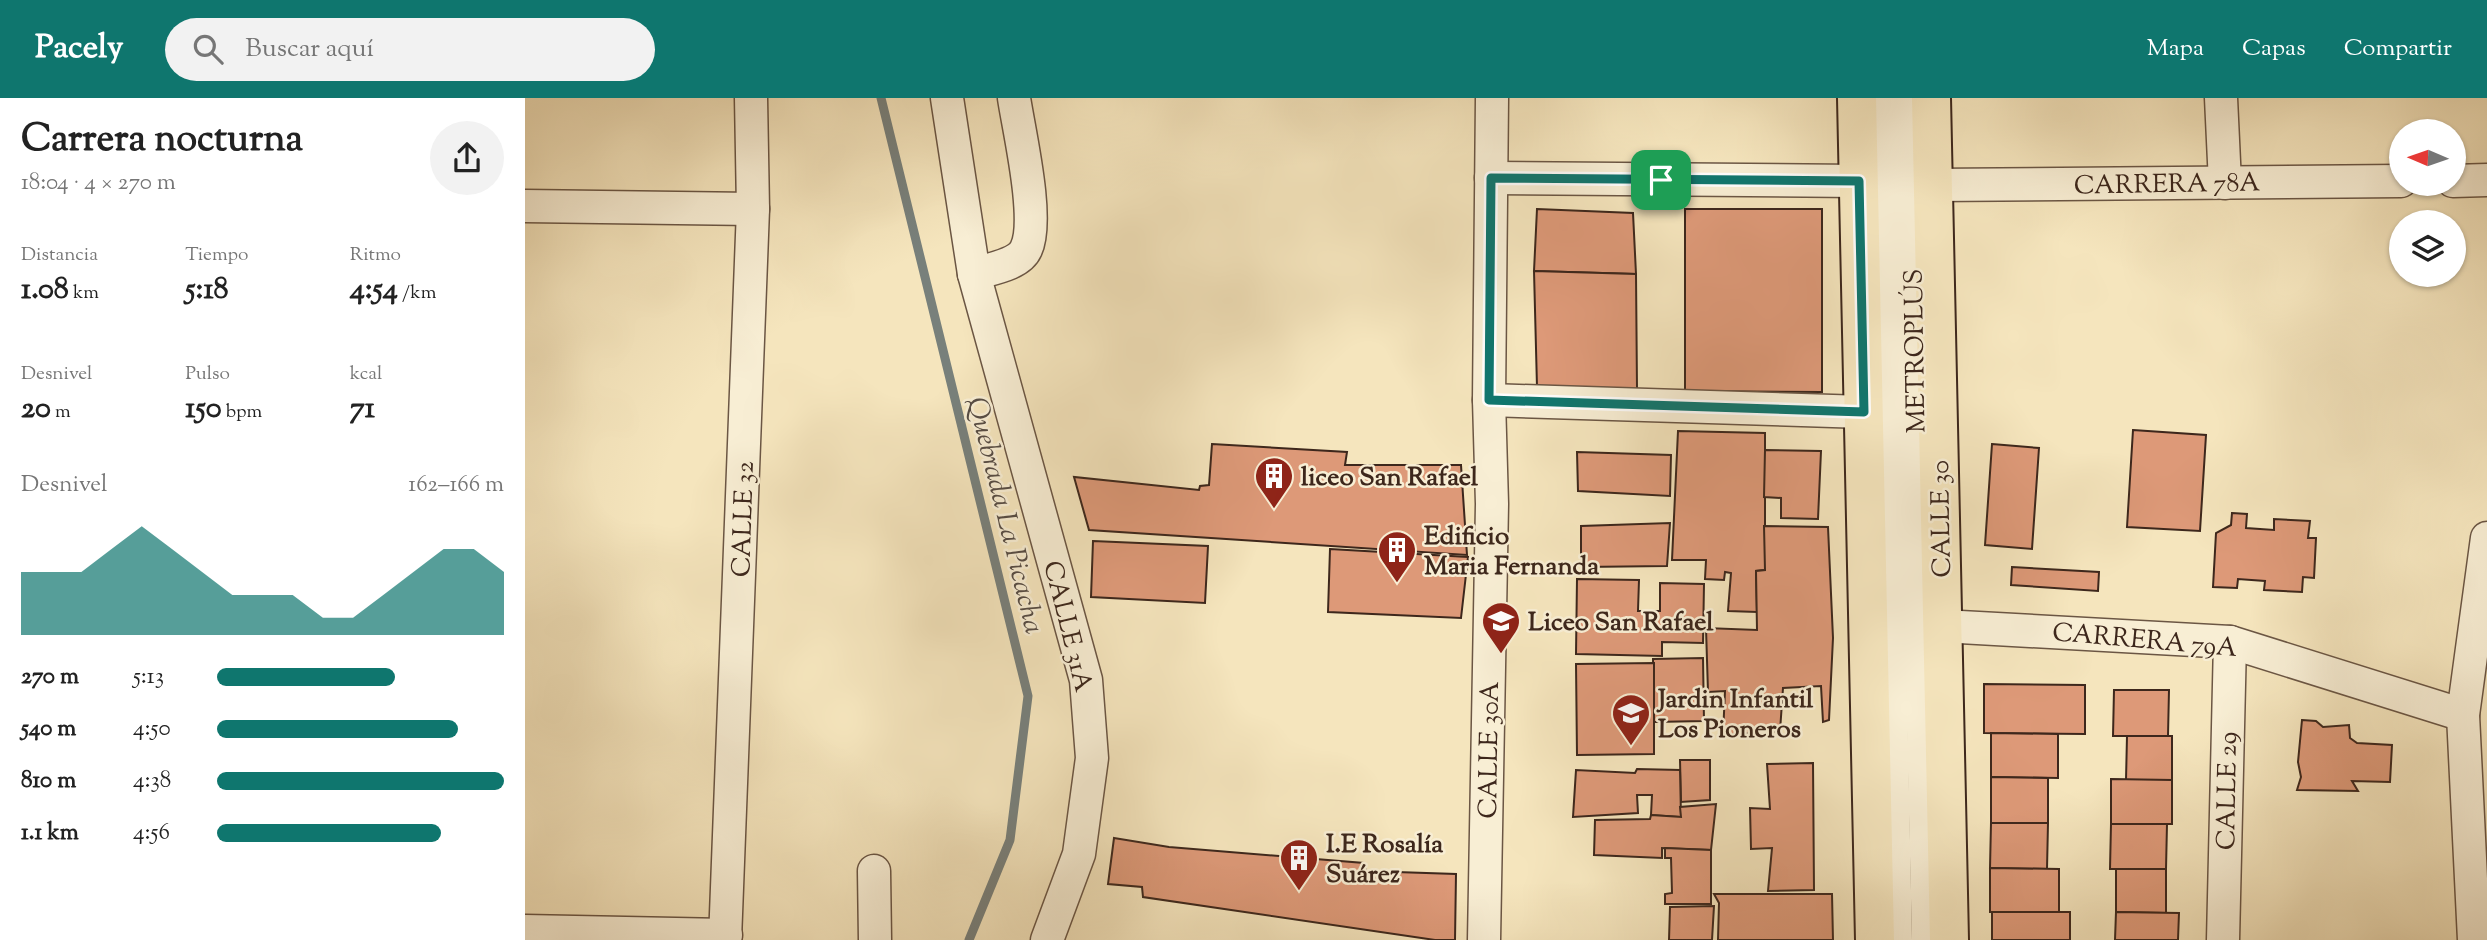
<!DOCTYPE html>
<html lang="es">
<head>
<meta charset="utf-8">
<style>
	:root { --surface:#fff; --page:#f2f2f2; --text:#222; --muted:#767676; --accent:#0f766e }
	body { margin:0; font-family:"Sorts Mill Goudy",serif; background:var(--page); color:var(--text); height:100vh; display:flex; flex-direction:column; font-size:26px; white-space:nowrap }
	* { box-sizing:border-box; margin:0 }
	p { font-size:23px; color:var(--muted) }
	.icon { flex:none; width:38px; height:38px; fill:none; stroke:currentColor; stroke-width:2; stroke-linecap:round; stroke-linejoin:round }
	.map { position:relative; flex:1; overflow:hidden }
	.side { display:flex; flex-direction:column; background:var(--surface); width:525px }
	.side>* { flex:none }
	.needle { width:46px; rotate:272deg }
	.fabs { position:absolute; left:1864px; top:21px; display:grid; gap:14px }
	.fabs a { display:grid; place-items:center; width:77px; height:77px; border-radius:50%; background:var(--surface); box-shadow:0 2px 5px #0004; font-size:35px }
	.pin { position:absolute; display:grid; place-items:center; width:60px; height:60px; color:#fff; margin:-30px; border-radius:14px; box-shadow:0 4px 10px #0006 }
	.round { display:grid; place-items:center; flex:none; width:74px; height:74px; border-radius:37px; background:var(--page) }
	.head { display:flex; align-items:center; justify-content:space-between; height:119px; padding:0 21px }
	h1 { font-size:38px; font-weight:700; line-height:52px }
	.figures { display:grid; grid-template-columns:repeat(3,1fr); gap:10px; height:119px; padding:7px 21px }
	.figures div { display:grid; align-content:center }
	.figures b { font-size:30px; font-weight:700 }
	.figures small { font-size:19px; font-weight:400 }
	.figures p { font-size:19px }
	.chart { height:196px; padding:14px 21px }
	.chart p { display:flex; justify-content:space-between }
	.chart svg { width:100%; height:126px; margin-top:7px; fill:var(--accent); opacity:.7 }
	ul { padding:0 21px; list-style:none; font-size:23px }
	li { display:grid; grid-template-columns:112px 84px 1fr; align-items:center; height:52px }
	li i { height:18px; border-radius:9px; background:var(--accent) }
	header { display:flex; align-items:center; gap:42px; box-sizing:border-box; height:98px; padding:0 35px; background:var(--accent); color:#fff }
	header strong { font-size:33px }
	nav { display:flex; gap:38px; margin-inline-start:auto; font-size:24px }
	.search { width:490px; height:63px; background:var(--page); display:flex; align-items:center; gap:18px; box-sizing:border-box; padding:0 24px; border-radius:38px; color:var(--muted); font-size:26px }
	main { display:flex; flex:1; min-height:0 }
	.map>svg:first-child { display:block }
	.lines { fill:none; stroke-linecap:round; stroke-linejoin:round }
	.stream { stroke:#78807b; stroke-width:9 }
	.building { fill:#dd9978; stroke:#3d271c; stroke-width:2 }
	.minor-casing { stroke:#6b5644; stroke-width:35 }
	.major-casing { stroke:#3d271c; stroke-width:42 }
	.minor { stroke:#f8eed4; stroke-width:32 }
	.major { stroke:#f5e5bd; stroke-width:38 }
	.route-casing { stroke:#fff; stroke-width:14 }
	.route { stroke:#0f766e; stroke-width:9 }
	.labels { text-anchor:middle; stroke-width:5; stroke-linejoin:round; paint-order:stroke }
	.street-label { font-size:26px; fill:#3d271c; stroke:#f8eed4 }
	.poi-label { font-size:26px; font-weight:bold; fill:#3d271c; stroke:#f8eed4; text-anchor:start }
	.water-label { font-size:28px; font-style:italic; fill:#564c44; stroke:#f8eed4 }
</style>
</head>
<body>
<header>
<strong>Pacely</strong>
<div class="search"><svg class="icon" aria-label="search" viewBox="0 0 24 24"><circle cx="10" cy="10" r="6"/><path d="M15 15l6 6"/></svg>Buscar aquí</div>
<nav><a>Mapa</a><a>Capas</a><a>Compartir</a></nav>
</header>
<main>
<section class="side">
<div class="head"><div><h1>Carrera nocturna</h1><p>18:04 · 4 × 270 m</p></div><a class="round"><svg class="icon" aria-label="share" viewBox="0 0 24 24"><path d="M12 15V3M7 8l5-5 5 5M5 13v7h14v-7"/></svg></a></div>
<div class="figures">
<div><p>Distancia</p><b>1.08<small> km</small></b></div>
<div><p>Tiempo</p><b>5:18</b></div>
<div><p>Ritmo</p><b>4:54<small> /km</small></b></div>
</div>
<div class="figures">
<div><p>Desnivel</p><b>20<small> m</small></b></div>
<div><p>Pulso</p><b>150<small> bpm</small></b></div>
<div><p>kcal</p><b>71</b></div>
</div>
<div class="chart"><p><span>Desnivel</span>162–166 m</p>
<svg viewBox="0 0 160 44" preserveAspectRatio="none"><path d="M0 44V22L10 22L20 22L30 14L40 6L50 14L60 22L70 30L80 30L90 30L100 38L110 38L120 30L130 22L140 14L150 14L160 22V44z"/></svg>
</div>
<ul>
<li><b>270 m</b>5:13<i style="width:62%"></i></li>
<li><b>540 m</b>4:50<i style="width:84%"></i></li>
<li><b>810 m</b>4:38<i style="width:100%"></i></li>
<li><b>1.1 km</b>4:56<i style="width:78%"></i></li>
</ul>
</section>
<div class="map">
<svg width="1962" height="842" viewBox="0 0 1962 842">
	<rect width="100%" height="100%" fill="#f5e5bd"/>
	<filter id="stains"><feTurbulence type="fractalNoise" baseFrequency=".00286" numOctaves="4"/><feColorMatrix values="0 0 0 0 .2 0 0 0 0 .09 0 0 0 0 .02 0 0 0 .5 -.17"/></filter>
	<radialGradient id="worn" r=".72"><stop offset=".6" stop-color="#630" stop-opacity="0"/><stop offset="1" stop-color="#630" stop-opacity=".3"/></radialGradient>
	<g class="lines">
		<path class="stream" d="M356,0L503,598L485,742L444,842"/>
	</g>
	<g class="building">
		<path d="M1012,111L1108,115L1111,176L1009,173Z"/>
		<path d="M1160,111H1297V294L1160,293Z"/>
		<path d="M1009,173L1111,176L1112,291L1012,289Z"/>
		<path d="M1608,332L1681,337L1675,433L1602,429Z"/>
		<path d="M1153,333L1240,335V472L1231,473L1232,514L1203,513L1206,475L1200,474L1199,482L1180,481L1181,462H1147Z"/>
		<path d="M687,346L822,354L820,367H936L942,457L564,432L549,379L674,392L675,388L684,387Z"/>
		<path d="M1467,346L1514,350L1507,451L1460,447Z"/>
		<path d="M1240,352L1296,353L1293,421L1256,420V400L1239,399Z"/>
		<path d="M1052,354L1146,357L1145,398L1053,393Z"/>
		<path d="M1707,415L1722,416L1721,430L1749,432V421L1785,423L1783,440H1791L1789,480L1778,479L1777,494L1739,492L1740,483L1713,481L1712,490L1688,489L1691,435L1706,427Z"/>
		<path d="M1145,425L1142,468L1056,469V428Z"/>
		<path d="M1239,428L1303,429L1308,540L1304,622L1298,624L1296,588L1258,590L1255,633L1198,637L1200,593L1183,594L1181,530L1232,532L1231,473L1240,472Z"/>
		<path d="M568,443L683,448L680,505L566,499Z"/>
		<path d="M805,451L943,459L936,520L803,514Z"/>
		<path d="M1487,469L1574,474L1573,493L1486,487Z"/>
		<path d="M1052,481L1114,482L1113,513H1135V485L1179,486L1178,545L1137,544V558L1051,556Z"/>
		<path d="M1178,560L1179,623L1129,624L1128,561Z"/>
		<path d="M1129,565V656L1052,657L1051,566Z"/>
		<path d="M1459,586L1560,587V636L1459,635Z"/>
		<path d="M1589,592H1644L1643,638H1588Z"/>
		<path d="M1777,622L1791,623L1798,629L1824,627L1825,640L1832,645L1867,647L1865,684L1827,683L1833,693L1772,692L1776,679L1773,664Z"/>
		<path d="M1466,635L1533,636V680L1466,679Z"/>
		<path d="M1602,638H1647V682H1601Z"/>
		<path d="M1155,662H1185V702L1156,704Z"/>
		<path d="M1288,665L1289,792L1243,793L1247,750L1226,751L1225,710L1245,711L1242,666Z"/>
		<path d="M1112,671L1155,672L1156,719L1126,717L1127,697H1112L1113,715L1048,719L1051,672L1110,675Z"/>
		<path d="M1466,679L1523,680V725H1466Z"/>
		<path d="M1586,681L1647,682V726H1586Z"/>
		<path d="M1191,706L1186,752L1137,750V760L1069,757L1070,722L1125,721L1126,717L1156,719L1155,709Z"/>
		<path d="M1466,725H1523L1522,771L1465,770Z"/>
		<path d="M1586,726H1642L1641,771H1585Z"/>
		<path d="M589,740L644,749L839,765L841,773L931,776L930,842H910L618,799L617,789L583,786Z"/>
		<path d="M1140,750L1186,752V806H1140V796L1147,795L1146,760H1140Z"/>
		<path d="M1465,770L1534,771V814H1465Z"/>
		<path d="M1591,771H1641V815L1591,814Z"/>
		<path d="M1189,796H1307L1308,842H1193L1194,805Z"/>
		<path d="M1189,808L1187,842H1144L1145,809Z"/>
		<rect x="1467" y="814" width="78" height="28"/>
		<path d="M1591,814L1654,815L1653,842H1590Z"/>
	</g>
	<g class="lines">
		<defs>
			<g id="minor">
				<path d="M422,0L449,176L561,582L567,660L554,756L522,842"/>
				<path d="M1354,0L1371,842"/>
				<path d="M1383,0L1403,842"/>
				<path d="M1696,0L1700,85"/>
				<path d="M966,80L1334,83"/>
				<path d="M1928,83L1962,82"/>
				<path d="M1408,87L1876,83"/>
				<path d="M0,108L228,111"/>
				<path d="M449,176C464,171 494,167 501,151C515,122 494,33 489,0"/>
				<path d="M964,302L1339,314"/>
				<path d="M1417,528L1705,544L1938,617"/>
				<path d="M349,773L350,842"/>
				<path d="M0,833L201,837"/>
				<path d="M200,842L228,111L226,0"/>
				<path d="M959,842L967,406L964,302L967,0"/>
				<path d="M1698,842L1705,544"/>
				<path d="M1949,842L1938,617L1962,440"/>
			</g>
			<g id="major">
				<path d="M1332,0L1350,842"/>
				<path d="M1406,0L1424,842"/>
			</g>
		</defs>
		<use href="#minor" class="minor-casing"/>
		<use href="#major" class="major-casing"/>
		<use href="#minor" class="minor"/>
		<use href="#major" class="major"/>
	</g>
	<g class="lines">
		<defs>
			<path id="route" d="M966,80L1334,83L1339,314L964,302Z"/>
		</defs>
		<use href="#route" class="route-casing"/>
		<use href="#route" class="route"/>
	</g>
	<defs>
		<symbol id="building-pin" viewBox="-11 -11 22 30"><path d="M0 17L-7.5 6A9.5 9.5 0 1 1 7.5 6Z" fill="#8f2418" stroke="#f8eed4"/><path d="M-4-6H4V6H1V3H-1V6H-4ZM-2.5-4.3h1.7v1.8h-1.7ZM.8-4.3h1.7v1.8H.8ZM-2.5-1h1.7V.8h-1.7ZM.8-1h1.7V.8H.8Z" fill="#fff"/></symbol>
		<symbol id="school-pin" viewBox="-11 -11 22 30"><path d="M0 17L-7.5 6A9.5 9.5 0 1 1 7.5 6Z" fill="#8f2418" stroke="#f8eed4"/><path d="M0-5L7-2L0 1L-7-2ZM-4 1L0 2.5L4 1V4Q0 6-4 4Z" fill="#fff"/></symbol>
	</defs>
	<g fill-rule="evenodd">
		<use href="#building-pin" x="727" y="356" width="44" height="60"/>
		<use href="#building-pin" x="850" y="430" width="44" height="60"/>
		<use href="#school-pin" x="954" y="501" width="44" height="60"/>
		<use href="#school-pin" x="1084" y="593" width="44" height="60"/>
		<use href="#building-pin" x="752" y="738" width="44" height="60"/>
	</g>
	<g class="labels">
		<g class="street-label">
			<text transform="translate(1642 85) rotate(-1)" y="9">CARRERA 78A</text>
			<text transform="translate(1389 253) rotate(-91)" y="9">METROPLÚS</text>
			<text transform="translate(217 421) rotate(-88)" y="9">CALLE 32</text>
			<text transform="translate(1415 421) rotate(-91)" y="9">CALLE 30</text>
			<text transform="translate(544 528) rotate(76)" y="9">CALLE 31A</text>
			<text transform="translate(1620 541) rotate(5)" y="9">CARRERA 79A</text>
			<text transform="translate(963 652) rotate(-89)" y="9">CALLE 30A</text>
			<text transform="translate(1701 693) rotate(-89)" y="9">CALLE 29</text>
		</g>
		<g class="poi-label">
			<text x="776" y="387">liceo San Rafael</text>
			<text x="899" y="446">Edificio<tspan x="899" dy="30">Maria Fernanda</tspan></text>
			<text x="1003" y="532">Liceo San Rafael</text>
			<text x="1133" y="609">Jardin Infantil<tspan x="1133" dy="30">Los Pioneros</tspan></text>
			<text x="801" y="754">I.E Rosalía<tspan x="801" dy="30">Suárez</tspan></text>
		</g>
		<g class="water-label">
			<text transform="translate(482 417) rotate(76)" y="10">Quebrada La Picacha</text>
		</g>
	</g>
	<rect width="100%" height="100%" filter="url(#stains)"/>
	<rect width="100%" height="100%" fill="url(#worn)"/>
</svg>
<div class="fabs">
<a><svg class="needle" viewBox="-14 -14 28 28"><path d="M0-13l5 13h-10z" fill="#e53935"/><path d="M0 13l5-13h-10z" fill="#767676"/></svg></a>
<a><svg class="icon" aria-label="layers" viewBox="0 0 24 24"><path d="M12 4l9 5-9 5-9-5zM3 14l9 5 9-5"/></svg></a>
</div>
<div class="pin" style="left:1136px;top:82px;background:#1e9e55"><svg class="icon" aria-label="arrive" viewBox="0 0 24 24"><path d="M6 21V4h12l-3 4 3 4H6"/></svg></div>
</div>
</main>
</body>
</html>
